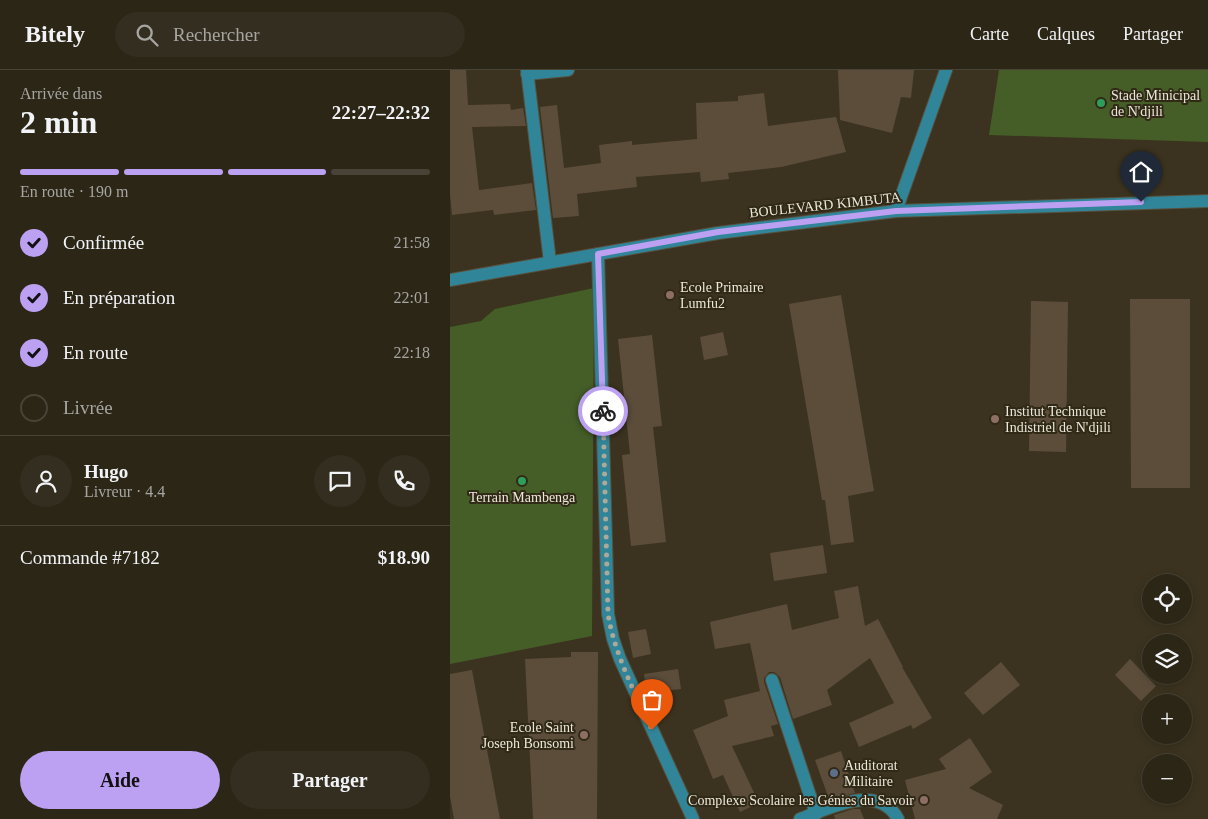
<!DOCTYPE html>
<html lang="fr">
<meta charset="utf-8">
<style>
body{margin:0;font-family:"Times New Roman",serif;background:#342e20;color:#f1f3f6;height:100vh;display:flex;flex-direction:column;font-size:19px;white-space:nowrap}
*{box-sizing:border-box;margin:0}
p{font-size:16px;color:#a6a5a1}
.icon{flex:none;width:28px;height:28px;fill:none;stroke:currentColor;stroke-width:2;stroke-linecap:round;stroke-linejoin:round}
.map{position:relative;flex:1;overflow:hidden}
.side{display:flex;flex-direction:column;background:#2c2617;width:450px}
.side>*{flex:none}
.fabs{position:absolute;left:692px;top:504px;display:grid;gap:10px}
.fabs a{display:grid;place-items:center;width:50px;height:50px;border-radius:50%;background:#2c2617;box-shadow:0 2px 8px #0003,0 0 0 1px #484336;font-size:25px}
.pin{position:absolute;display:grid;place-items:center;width:42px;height:42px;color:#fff;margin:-51px -21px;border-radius:50% 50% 50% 0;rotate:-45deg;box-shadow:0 0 5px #0007}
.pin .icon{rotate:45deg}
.courier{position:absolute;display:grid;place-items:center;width:50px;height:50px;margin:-25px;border:4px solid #bca0f2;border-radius:50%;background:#fff;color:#222;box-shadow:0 1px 6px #0007}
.headline em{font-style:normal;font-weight:600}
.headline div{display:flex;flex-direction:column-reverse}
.headline{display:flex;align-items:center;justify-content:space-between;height:85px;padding:0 20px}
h1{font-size:32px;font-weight:600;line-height:38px}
.bar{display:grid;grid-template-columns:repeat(4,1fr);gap:8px 5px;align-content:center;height:60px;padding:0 20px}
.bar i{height:6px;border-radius:4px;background:#484336}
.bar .current{background:#bca0f2}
.bar p{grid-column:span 4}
.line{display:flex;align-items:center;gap:12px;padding:0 20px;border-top:1px solid #484336}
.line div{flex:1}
.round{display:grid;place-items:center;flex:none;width:52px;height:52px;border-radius:26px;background:#342e20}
ol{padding:0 20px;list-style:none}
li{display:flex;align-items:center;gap:15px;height:55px}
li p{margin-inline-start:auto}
li .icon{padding:5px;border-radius:50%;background:#bca0f2;color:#111;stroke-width:4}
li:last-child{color:#a6a5a1}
li i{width:28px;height:28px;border:2px solid #484336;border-radius:50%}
.primary-button{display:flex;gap:10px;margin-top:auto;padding:10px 20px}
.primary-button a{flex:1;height:58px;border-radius:30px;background:#bca0f2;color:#111;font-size:20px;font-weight:600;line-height:58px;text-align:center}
.primary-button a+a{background:#342e20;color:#f1f3f6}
header{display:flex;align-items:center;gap:30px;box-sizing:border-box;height:70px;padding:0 25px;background:#2c2617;border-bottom:1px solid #484336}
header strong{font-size:24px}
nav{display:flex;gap:28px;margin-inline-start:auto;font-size:18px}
.search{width:350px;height:45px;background:#342e20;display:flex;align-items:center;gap:12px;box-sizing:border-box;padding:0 18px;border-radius:28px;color:#a6a5a1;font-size:19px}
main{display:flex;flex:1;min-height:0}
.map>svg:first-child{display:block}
.green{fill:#455e28}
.building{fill:#5c4d3b}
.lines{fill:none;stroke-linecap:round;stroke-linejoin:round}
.minor-casing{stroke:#57503d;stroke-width:14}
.minor{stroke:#318599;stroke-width:12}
.done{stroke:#aea899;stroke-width:5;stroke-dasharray:0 9}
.route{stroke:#bca0f2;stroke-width:6}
.leisure-dot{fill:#2e9e5b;stroke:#302915;stroke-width:2}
.education-dot{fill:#8d6e63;stroke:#302915;stroke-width:2}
.service-dot{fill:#5c6f8a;stroke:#302915;stroke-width:2}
.labels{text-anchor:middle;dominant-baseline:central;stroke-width:4;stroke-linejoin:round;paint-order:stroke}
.poi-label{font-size:14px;fill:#ece7db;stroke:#302915;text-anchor:start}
.street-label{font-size:14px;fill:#ece7db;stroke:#302915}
</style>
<header>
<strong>Bitely</strong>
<div class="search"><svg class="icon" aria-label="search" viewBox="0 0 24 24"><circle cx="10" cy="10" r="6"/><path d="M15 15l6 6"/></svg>Rechercher</div>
<nav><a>Carte</a><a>Calques</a><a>Partager</a></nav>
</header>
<main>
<section class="side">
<div class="headline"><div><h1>2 min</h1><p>Arrivée dans</p></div><em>22:27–22:32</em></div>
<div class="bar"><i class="current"></i><i class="current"></i><i class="current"></i><i></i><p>En route · 190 m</p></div>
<ol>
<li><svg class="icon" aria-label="check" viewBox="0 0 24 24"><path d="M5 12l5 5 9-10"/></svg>Confirmée<p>21:58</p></li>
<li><svg class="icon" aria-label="check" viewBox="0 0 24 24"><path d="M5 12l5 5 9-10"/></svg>En préparation<p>22:01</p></li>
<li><svg class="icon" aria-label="check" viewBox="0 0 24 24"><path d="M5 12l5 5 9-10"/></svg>En route<p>22:18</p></li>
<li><i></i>Livrée</li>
</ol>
<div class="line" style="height:90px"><a class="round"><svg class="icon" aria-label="person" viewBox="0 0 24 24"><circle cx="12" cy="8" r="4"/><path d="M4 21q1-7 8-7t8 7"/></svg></a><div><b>Hugo</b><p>Livreur · 4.4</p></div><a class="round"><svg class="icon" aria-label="chat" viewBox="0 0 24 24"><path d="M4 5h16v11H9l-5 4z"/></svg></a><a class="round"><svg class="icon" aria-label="phone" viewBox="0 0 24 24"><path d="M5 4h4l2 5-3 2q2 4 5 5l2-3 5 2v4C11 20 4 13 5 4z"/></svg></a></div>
<div class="line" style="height:65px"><div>Commande #7182</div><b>$18.90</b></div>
<div class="primary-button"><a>Aide</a><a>Partager</a></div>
</section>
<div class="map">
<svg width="758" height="749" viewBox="0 0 758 749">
<rect width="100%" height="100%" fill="#3b331f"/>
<g class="green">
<polygon points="549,0 758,0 758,72 539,65"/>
<polygon points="144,218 142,566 0,594 0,257 31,251 45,239"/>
</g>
<g class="building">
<polygon points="0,0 16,0 18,35 60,34 61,40 73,38 76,56 22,57 29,120 82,113 86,140 44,145 43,140 2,145 0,124"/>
<polygon points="388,0 464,0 461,28 451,27 442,63 390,50"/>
<polygon points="314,23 318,56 386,47 396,82 331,97 278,103 279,109 251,112 250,102 186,107 187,117 127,124 129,146 103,148 90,37 107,35 114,98 151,93 149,75 182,71 182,75 247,69 246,33 288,31 288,26"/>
<polygon points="391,225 424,421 398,426 404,472 381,475 375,430 372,430 339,234"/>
<polygon points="680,229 740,229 740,418 681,418"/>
<polygon points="581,231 618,232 616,382 579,381"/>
<polygon points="273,262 278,285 254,290 250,267"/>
<polygon points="202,265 212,356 203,357 216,472 181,476 172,385 180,384 168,269"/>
<polygon points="373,475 377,503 324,511 320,483"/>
<polygon points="408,516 415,556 428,549 453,597 452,597 482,648 463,659 461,655 409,677 399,653 444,633 420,588 377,620 382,635 343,649 330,607 324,602 319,602 314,608 314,612 328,654 321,656 324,666 282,676 309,733 290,742 273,705 263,709 243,660 278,646 274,630 310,621 300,573 265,579 260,552 337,534 342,560 389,548 384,521"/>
<polygon points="196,559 201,584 183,588 178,562"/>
<polygon points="121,582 148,582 147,749 83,749 75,589 121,587"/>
<polygon points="680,589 706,616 691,631 665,605"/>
<polygon points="551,592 570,615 533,645 514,623"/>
<polygon points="228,599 231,619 196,623 194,604"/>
<polygon points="22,600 50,749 4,749 0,726 0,604"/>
<polygon points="520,668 542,702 519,718 553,735 547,749 465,749 455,710 496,699 489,689"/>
<polygon points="391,681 405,723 379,729 365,690"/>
<polygon points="403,739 410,739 414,749 385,749 384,745"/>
</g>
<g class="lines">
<g class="minor-casing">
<g id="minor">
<polyline points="77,0 100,192"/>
<polyline points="77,4 118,0"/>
<polyline points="446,141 496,0"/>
<polyline points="148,184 158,544 163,569 170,589 243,749"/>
<polyline points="0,210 268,163 446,141 758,131"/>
<polyline points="322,610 366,744"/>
<path d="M350,749C378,739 428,712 448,749"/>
</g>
</g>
<use href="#minor" class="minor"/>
</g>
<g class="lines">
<path class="done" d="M153,341L158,544C165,586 185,622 202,660"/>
<polyline class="route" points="153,341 148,184 268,162 446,141 691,132"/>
</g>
<g class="leisure-dot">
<circle cx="651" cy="33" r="5"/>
<circle cx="72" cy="411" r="5"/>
</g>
<g class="education-dot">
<circle cx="220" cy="225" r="5"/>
<circle cx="545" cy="349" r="5"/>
<circle cx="134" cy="665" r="5"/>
<circle cx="474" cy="730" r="5"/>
</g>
<circle class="service-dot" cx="384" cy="703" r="5"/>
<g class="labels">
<g class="poi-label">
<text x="661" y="25">Stade Minicipal<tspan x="661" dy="16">de N'djili</tspan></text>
<text x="230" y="217">Ecole Primaire<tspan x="230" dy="16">Lumfu2</tspan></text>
<text x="555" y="341">Institut Technique<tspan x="555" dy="16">Indistriel de N'djili</tspan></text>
<text x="72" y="427" text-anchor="middle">Terrain Mambenga</text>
<text x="124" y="657" text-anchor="end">Ecole Saint<tspan x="124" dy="16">Joseph Bonsomi</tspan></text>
<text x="394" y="695">Auditorat<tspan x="394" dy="16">Militaire</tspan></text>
<text x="464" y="730" text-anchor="end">Complexe Scolaire les Génies du Savoir</text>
</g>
<g class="street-label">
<text transform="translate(375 135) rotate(-6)">BOULEVARD KIMBUTA</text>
</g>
</g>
</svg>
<div class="fabs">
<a><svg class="icon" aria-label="locate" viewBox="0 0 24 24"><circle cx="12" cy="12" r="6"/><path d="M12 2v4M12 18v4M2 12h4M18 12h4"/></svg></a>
<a><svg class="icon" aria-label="layers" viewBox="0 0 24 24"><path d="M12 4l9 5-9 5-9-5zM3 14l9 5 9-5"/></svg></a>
<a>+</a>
<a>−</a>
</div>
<div class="pin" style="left:202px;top:660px;background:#ea580c"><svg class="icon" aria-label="bag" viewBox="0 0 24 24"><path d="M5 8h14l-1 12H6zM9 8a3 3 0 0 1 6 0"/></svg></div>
<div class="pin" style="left:691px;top:132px;background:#1f2937"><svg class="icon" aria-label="home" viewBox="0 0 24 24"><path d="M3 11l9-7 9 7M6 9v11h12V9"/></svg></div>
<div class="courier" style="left:153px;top:341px"><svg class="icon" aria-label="bike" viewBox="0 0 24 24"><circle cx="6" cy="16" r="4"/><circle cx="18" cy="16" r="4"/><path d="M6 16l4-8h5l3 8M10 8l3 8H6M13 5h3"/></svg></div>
</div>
</main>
